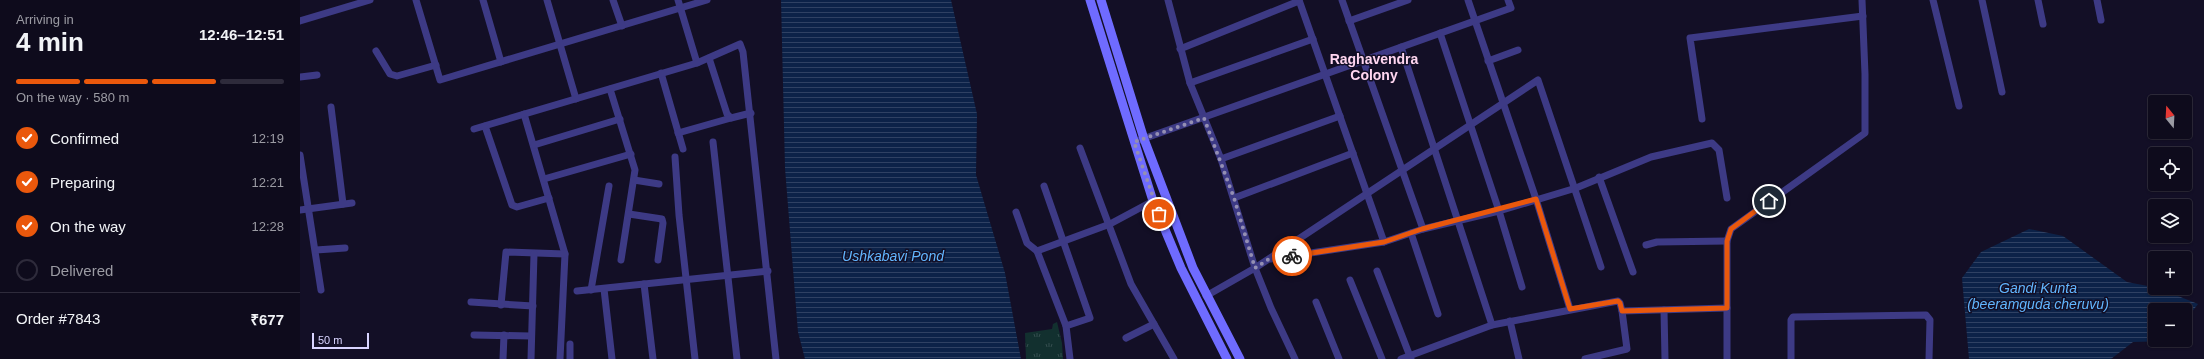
<!DOCTYPE html>
<meta charset="utf-8">
<style>
body{margin:0;font-family:Arial,sans-serif;background:#1c1929;color:#f1f3f6;height:100vh;display:flex;flex-direction:column;font-size:15px;white-space:nowrap}
*{box-sizing:border-box;margin:0}
p{font-size:13px;color:#9b9ba3}
.icon{flex:none;width:22px;height:22px;fill:none;stroke:currentColor;stroke-width:2;stroke-linecap:round;stroke-linejoin:round}
.map{position:relative;flex:1;overflow:hidden}
.side{display:flex;flex-direction:column;background:#0e0b1c;width:300px}
.side>*{flex:none}
.needle{width:26px;rotate:342deg}
.buttons{position:absolute;left:1848px;top:95px;display:grid;gap:8px}
.buttons a{display:grid;place-items:center;width:44px;height:44px;border-radius:4px;background:#0e0b1c;box-shadow:0 1px 3px #0004,0 0 0 1px #2e2b3b;font-size:20px}
.scale{position:absolute;left:12px;bottom:10px;width:57px;box-sizing:border-box;padding-left:4px;border:2px solid #d9d4ff;border-top:0;font-size:11px;line-height:14px;white-space:nowrap;color:#d9d4ff;-webkit-text-stroke:3px #130f26;paint-order:stroke}
.pin{position:absolute;display:grid;place-items:center;width:34px;height:34px;color:#fff;margin:-17px;border:2px solid #fff;border-radius:50%;box-shadow:0 1px 4px #0007}
.courier{position:absolute;display:grid;place-items:center;width:40px;height:40px;margin:-20px;border:3px solid #ea580c;border-radius:50%;background:#fff;color:#222;box-shadow:0 1px 5px #0007}
.overview em{font-style:normal;font-weight:700}
.overview div{display:flex;flex-direction:column-reverse}
.overview{display:flex;align-items:center;justify-content:space-between;height:68px;padding:0 16px}
h1{font-size:26px;font-weight:700;line-height:30px}
.bar{display:grid;grid-template-columns:repeat(4,1fr);gap:6px 4px;align-content:center;height:48px;padding:0 16px}
.bar i{height:5px;border-radius:3px;background:#2e2b3b}
.bar .active{background:#ea580c}
.bar p{grid-column:span 4}
.line{display:flex;align-items:center;gap:10px;padding:0 16px;border-top:1px solid #2e2b3b}
.line div{flex:1}
ol{padding:0 16px;list-style:none}
li{display:flex;align-items:center;gap:12px;height:44px}
li p{margin-inline-start:auto}
li .icon{padding:4px;border-radius:50%;background:#ea580c;color:#fff;stroke-width:4}
li:last-child{color:#9b9ba3}
li i{width:22px;height:22px;border:2px solid #2e2b3b;border-radius:50%}
main{display:flex;flex:1;min-height:0}
.map>svg:first-child{display:block}
.park{fill:url(#park-tufts)}
.water{fill:url(#water-rules)}
.lines{fill:none;stroke-linecap:round;stroke-linejoin:round}
.minor{stroke:#3d3a85;stroke-width:7}
.secondary{stroke:#6f6bff;stroke-width:9}
.done{stroke:#948fb3;stroke-width:4;stroke-dasharray:0 7.2}
.route{stroke:#ea580c;stroke-width:5}
.labels{text-anchor:middle;dominant-baseline:central;stroke-width:3;stroke-linejoin:round;paint-order:stroke}
.neighbourhood-label{font-size:14px;font-weight:bold;fill:#ffd6f0;stroke:#130f26}
.water-label{font-size:14px;font-style:italic;fill:#62b6ff;stroke:#130f26}
</style>
<main>
<section class="side">
<div class="overview"><div><h1>4 min</h1><p>Arriving in</p></div><em>12:46–12:51</em></div>
<div class="bar"><i class="active"></i><i class="active"></i><i class="active"></i><i></i><p>On the way · 580 m</p></div>
<ol>
<li><svg class="icon" aria-label="check" viewBox="0 0 24 24"><path d="M5 12l5 5 9-10"/></svg>Confirmed<p>12:19</p></li>
<li><svg class="icon" aria-label="check" viewBox="0 0 24 24"><path d="M5 12l5 5 9-10"/></svg>Preparing<p>12:21</p></li>
<li><svg class="icon" aria-label="check" viewBox="0 0 24 24"><path d="M5 12l5 5 9-10"/></svg>On the way<p>12:28</p></li>
<li><i></i>Delivered</li>
</ol>
<div class="line" style="height:52px"><div>Order #7843</div><b>₹677</b></div>
</section>
<div class="map">
<svg width="1904" height="359" viewBox="0 0 1904 359">
<defs>
<pattern id="park-tufts" width="24" height="20" patternUnits="userSpaceOnUse"><rect width="24" height="20" fill="#12302f"/><path d="M3 7l-1-3M5 7V3M7 7l1-3M15 17l-1-3M17 17v-4M19 17l1-3" fill="none" stroke="#344d4e"/></pattern>
<pattern id="water-rules" width="6" height="5" patternUnits="userSpaceOnUse"><rect width="6" height="5" fill="#0c2248"/><path d="M0 2.5h6" fill="none" stroke="#2f4163"/></pattern>
</defs>
<rect width="100%" height="100%" fill="#130f26"/>
<polygon class="park" points="757,322 762,343 763,359 726,359 725,333 752,329 753,324"/>
<g class="water">
<polygon points="481,0 651,0 677,114 676,175 705,273 721,359 505,359 498,332 485,168"/>
<polygon points="1729,229 1763,236 1827,282 1858,288 1898,304 1885,321 1885,310 1855,310 1855,340 1870,341 1833,342 1811,359 1669,359 1662,278 1681,252"/>
</g>
<g class="lines">
<g class="minor">
<polyline points="116,0 140,80 407,0"/>
<polyline points="183,0 201,62"/>
<polyline points="247,0 276,99"/>
<polyline points="313,0 322,26"/>
<polyline points="378,0 397,63"/>
<polyline points="868,0 890,83 921,159 955,268 971,308 995,359"/>
<polyline points="999,0 1084,242"/>
<polyline points="1042,0 1123,229"/>
<polyline points="1168,0 1236,199 1270,309"/>
<polyline points="1633,0 1659,106"/>
<polyline points="1682,0 1702,92"/>
<polyline points="1738,0 1743,24"/>
<polyline points="1797,0 1801,20"/>
<polyline points="0,21 70,0"/>
<polyline points="1049,21 1108,0"/>
<polyline points="1140,33 1199,211 1222,287"/>
<polyline points="1101,47 1192,325"/>
<polyline points="880,49 999,1"/>
<polyline points="76,51 90,74 97,76 136,65"/>
<polyline points="409,58 427,114 431,118 451,113"/>
<polyline points="1188,61 1218,50"/>
<polyline points="361,73 383,149"/>
<polyline points="0,77 17,75"/>
<polyline points="890,83 1013,39"/>
<polyline points="310,89 335,170 321,260"/>
<polyline points="31,107 43,204"/>
<polyline points="224,114 265,254 260,359"/>
<polyline points="1402,119 1390,38 1563,16"/>
<polyline points="185,126 212,205 217,207 249,198"/>
<polyline points="174,129 397,63 440,44 443,52 476,359"/>
<polyline points="378,133 431,118"/>
<polyline points="840,140 1211,8 1208,0"/>
<polyline points="413,142 437,359"/>
<polyline points="234,145 320,119"/>
<polyline points="780,148 831,284 874,359"/>
<polyline points="0,155 21,290"/>
<polyline points="375,157 379,215 395,359"/>
<polyline points="921,159 1040,116"/>
<polyline points="1299,177 1333,272"/>
<polyline points="244,179 331,154"/>
<polyline points="334,180 359,184"/>
<polyline points="744,186 790,318 766,326"/>
<polyline points="934,198 1053,153"/>
<polyline points="0,210 52,203"/>
<polyline points="716,212 727,243 737,251 766,326 770,359"/>
<polyline points="329,214 362,219 363,223 358,260"/>
<polyline points="1111,233 1138,314"/>
<polyline points="1346,245 1357,242 1427,241"/>
<polyline points="16,250 45,248"/>
<polyline points="737,251 810,224 853,201"/>
<polyline points="971,259 1084,242 1123,229 1199,211 1276,188 1351,157 1412,143 1419,150 1427,198"/>
<polyline points="1077,271 1111,359"/>
<polyline points="1050,280 1082,359"/>
<polyline points="344,284 353,359"/>
<polyline points="304,289 312,359"/>
<polyline points="291,290 309,186"/>
<polyline points="277,291 468,271"/>
<polyline points="906,296 955,268 1238,80 1301,267"/>
<polyline points="171,302 233,306"/>
<polyline points="1016,302 1039,359"/>
<polyline points="201,305 206,252 265,254"/>
<polyline points="1364,310 1365,359"/>
<polyline points="1210,321 1219,359"/>
<polyline points="174,335 231,336"/>
<polyline points="826,338 854,324"/>
<polyline points="270,344 270,359"/>
<polyline points="203,359 204,335"/>
<polyline points="231,359 234,254"/>
<polyline points="1101,359 1192,325 1318,301 1320,303 1322,311 1427,308"/>
<polyline points="1285,359 1327,349 1322,311"/>
<polyline points="1427,359 1427,241 1431,229 1565,133 1565,74 1562,0"/>
<polyline points="1491,359 1491,320 1493,317 1626,315 1630,320 1629,359"/>
</g>
<g class="secondary">
<polyline points="790,0 853,201 881,268 927,359"/>
<polyline points="801,0 844,139 893,268 940,359"/>
</g>
</g>
<g class="lines">
<polyline class="done" points="859,214 834,142 904,118 934,198 955,268 969,259 992,256"/>
<polyline class="route" points="992,256 1084,242 1122,229 1236,199 1270,309 1318,301 1320,303 1322,311 1427,308 1427,241 1431,229 1469,201"/>
</g>
<g class="labels">
<g class="neighbourhood-label">
<text x="1074" y="59">Raghavendra<tspan x="1074" dy="16">Colony</tspan></text>
</g>
<g class="water-label">
<text x="593" y="256">Ushkabavi Pond</text>
<text x="1738" y="288">Gandi Kunta<tspan x="1738" dy="16">(beeramguda cheruvu)</tspan></text>
</g>
</g>
</svg>
<div class="buttons">
<a><svg class="needle" viewBox="-14 -14 28 28"><path d="M0-13l5 13h-10z" fill="#e53935"/><path d="M0 13l5-13h-10z" fill="#9b9ba3"/></svg></a>
<a><svg class="icon" aria-label="locate" viewBox="0 0 24 24"><circle cx="12" cy="12" r="6"/><path d="M12 2v4M12 18v4M2 12h4M18 12h4"/></svg></a>
<a><svg class="icon" aria-label="layers" viewBox="0 0 24 24"><path d="M12 4l9 5-9 5-9-5zM3 14l9 5 9-5"/></svg></a>
<a>+</a>
<a>−</a>
</div>
<div class="scale">50 m</div>
<div class="pin" style="left:859px;top:214px;background:#ea580c"><svg class="icon" aria-label="bag" viewBox="0 0 24 24"><path d="M5 8h14l-1 12H6zM9 8a3 3 0 0 1 6 0"/></svg></div>
<div class="pin" style="left:1469px;top:201px;background:#1f2937"><svg class="icon" aria-label="home" viewBox="0 0 24 24"><path d="M3 11l9-7 9 7M6 9v11h12V9"/></svg></div>
<div class="courier" style="left:992px;top:256px"><svg class="icon" aria-label="bike" viewBox="0 0 24 24"><circle cx="6" cy="16" r="4"/><circle cx="18" cy="16" r="4"/><path d="M6 16l4-8h5l3 8M10 8l3 8H6M13 5h3"/></svg></div>
</div>
</main>
